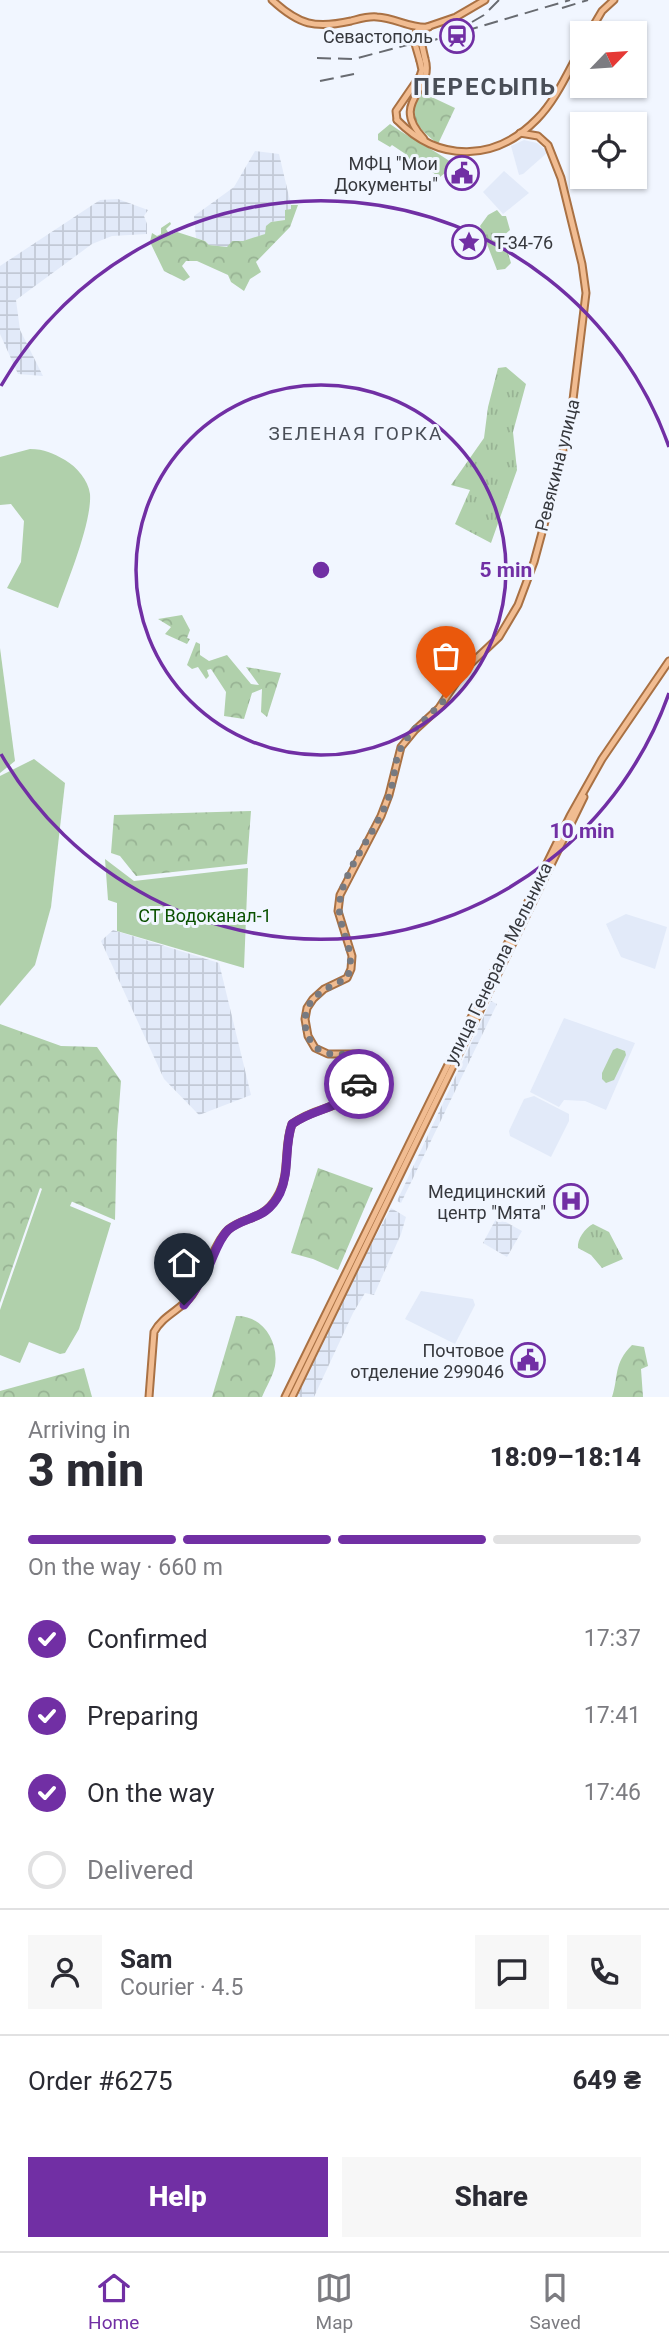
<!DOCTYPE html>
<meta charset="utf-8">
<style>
body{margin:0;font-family:Roboto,sans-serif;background:#f7f7f7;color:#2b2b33;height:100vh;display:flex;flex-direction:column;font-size:26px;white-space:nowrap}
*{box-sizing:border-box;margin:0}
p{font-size:23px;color:#7c7c81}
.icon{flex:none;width:38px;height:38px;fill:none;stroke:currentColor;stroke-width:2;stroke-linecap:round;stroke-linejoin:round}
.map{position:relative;height:1397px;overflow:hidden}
.side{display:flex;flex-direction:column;background:#fff;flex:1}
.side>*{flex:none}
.needle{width:46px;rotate:65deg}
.fabs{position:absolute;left:570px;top:21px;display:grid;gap:14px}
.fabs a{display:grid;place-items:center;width:77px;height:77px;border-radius:0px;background:#fff;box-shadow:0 2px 5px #0004;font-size:35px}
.pin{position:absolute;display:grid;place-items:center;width:60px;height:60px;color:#fff;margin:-72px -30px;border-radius:50% 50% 50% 0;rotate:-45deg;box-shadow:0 0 7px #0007}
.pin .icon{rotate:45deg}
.courier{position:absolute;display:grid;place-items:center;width:70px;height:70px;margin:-35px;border:5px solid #712fa4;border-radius:50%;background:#fff;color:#222;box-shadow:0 2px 9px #0007}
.summary em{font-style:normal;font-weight:800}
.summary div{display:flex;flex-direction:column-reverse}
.summary{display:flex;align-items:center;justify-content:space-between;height:119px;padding:0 28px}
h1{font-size:46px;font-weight:800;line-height:52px}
.bar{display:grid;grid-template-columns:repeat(4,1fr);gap:10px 7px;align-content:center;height:84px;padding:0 28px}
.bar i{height:9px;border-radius:5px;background:#e1e1e2}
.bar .on{background:#712fa4}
.bar p{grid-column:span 4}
.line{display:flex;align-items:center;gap:18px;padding:0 28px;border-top:2px solid #e1e1e2}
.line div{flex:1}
.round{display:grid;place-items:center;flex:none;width:74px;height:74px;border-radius:0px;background:#f7f7f7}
ol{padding:0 28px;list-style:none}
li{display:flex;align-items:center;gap:21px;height:77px}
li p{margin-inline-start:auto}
li .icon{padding:7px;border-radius:50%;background:#712fa4;color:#fff;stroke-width:4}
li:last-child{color:#7c7c81}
li i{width:38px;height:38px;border:4px solid #e1e1e2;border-radius:50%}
.primary-button{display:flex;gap:14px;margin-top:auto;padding:14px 28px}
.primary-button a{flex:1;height:80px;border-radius:0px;background:#712fa4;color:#fff;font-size:28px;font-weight:800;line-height:80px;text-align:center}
.primary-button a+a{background:#f7f7f7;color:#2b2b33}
.tabs{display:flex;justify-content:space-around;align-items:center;height:98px;border-top:2px solid #e1e1e2;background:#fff;font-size:19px;color:#7c7c81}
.tabs a{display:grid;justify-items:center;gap:4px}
.tabs .on{color:#712fa4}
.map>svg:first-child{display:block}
.built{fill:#e2eaf9}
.industrial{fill:url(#industrial-grid)}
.green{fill:#b0d0ab}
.forest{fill:url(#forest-crowns)}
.park{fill:url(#park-tufts)}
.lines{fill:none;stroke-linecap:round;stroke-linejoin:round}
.major-casing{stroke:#a97144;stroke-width:9}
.major{stroke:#f1bc91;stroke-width:5}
.rail{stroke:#686b71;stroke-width:2;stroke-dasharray:14 7;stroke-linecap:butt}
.major-bridge-casing{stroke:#a97144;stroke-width:9;stroke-linecap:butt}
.major-bridge{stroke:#f1bc91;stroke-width:5}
.done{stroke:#777a81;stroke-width:7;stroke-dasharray:0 12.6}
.route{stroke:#712fa4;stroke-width:9}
.ring{fill:none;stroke:#712fa4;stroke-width:3.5}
.labels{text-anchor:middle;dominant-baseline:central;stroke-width:6;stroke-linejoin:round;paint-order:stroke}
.poi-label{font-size:18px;fill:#36383d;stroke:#f1f6ff;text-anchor:end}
.street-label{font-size:18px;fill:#36383d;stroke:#f1f6ff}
.park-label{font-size:18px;fill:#0b5100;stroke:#f1f6ff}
.neighbourhood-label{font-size:19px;letter-spacing:2px;fill:#494e57;stroke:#f1f6ff}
.district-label{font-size:24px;font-weight:bold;letter-spacing:2px;fill:#494e57;stroke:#f1f6ff}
.centre{fill:#712fa4;stroke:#f1f6ff;stroke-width:3.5}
.ring-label{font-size:21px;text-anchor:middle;font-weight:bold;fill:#712fa4;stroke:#f1f6ff;stroke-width:6;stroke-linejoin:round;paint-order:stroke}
</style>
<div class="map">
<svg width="669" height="1397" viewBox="0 0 669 1397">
<defs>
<pattern id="industrial-grid" width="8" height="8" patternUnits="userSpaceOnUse" patternTransform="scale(1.75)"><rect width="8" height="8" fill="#e2eaf9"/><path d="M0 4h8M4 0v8" fill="none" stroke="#c2c9d6"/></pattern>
<pattern id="forest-crowns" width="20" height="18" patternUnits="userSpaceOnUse" patternTransform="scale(1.75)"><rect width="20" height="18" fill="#b0d0ab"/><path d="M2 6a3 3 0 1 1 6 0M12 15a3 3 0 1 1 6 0" fill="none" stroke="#98b394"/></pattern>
<pattern id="park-tufts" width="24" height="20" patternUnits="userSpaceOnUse" patternTransform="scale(1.75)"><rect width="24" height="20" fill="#b0d0ab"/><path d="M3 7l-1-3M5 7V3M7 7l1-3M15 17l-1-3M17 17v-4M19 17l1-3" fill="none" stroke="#98b394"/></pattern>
</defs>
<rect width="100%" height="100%" fill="#f1f6ff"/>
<g class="built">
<polygon points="524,140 537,143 548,152 523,174 519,175 511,146"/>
<polygon points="504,171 529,193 503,214 483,192"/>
<polygon points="626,914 667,927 655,969 621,957 606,924"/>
<polygon points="564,1018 635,1043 606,1110 585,1101 564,1100 559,1107 530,1092"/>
<polygon points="534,1096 569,1114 569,1121 551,1157 510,1136 509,1131 524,1099"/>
<polygon points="421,1291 473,1299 475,1305 455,1344 405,1319"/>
</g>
<g class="industrial">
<polygon points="255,151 279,154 291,205 291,209 285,220 271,222 265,234 227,247 209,245 205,241 196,238 194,216 234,187"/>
<polygon points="118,199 148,210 144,216 147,224 147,234 112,236 92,244 16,300 20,330 43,376 18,374 0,334 0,266 100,200"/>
<polygon points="113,930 219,963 251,1095 199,1115 164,1079 101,941"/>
<polygon points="491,1001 497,1004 401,1203 397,1201"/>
<polygon points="391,1208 406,1217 401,1234 374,1295 365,1293 353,1313 314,1397 297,1397 352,1280"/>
<polygon points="497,1217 522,1231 507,1257 483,1243"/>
</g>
<g class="green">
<path d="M30,449C45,449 52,453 65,460C77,467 88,480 90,494C92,522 68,580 58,608L7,588L21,562L24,521L11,504L0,505V457Z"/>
<polygon points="0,648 15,761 0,773"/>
<polygon points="34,759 65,783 51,907 35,965 0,1006 0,776"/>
<polygon points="105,859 134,881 248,868 244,968 117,931 117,903 108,900"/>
<polygon points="617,1048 625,1051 626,1055 614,1080 606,1083 602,1079 602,1073 613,1050"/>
<polygon points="43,1186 73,1199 70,1206 111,1223 79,1329 65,1353 60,1354 29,1342 20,1363 0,1355 0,1310"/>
</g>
<g class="forest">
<path d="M421,92L455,108L438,144C419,129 405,116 421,92Z"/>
<path d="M390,124C412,140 436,150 456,166L453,174L445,173L440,177C434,175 431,169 424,166L419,168L412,163L407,155L392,145L390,147L378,140V134Z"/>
<polygon points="291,205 298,205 290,227 256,262 261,272 250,279 244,291 231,282 228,275 197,261 186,261 182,266 190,277 184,281 164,271 150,242 152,233 157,236 161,234 161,228 170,222 171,224 166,229 170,235 177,232 205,241 209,245 227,247 232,241 243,241 265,234 266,226 271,222 285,220 285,210 291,209"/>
<polygon points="182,615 190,630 187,638 190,639 187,644 165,634 171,627 158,619"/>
<polygon points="196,642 200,644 200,655 209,661 227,655 251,684 259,685 246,667 281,673 267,717 261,712 262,689 252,693 244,719 224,716 226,692 211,669 207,670 209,676 206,679 198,667 192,669 187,665"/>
<polygon points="251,811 247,864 136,876 120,856 111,853 114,815"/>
<polygon points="0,1024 61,1046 97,1047 121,1081 117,1133 115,1220 40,1188 0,1303"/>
<polygon points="318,1168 373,1188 338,1270 313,1259 291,1253"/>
<path d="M236,1316C262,1315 279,1341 275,1366C273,1376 266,1387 262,1397H212Z"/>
<path d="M632,1345L644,1347L648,1366L641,1369L643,1397H612C619,1376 613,1364 632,1345Z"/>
<polygon points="84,1368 92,1397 0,1397 0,1391"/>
</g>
<g class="park">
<polygon points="497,210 502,216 506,216 510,230 503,236 511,263 505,269 497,270 480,226 488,215"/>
<polygon points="506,367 526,384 513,432 517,470 491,543 455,524 470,490 451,485 484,438 488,407 498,368"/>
<path d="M593,1224L609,1232L623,1259L602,1268L591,1255L578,1248C577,1239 585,1228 593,1224Z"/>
</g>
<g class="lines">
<g class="major-casing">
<g id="major">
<path d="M272,0C299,25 315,29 351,21C359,19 368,16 377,17C396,18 411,29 429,27"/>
<polyline points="589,33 602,11 614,0"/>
<polyline points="413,37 418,30 456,17 485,0"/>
<path d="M397,120C439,163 495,162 537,119C557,99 569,69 583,45"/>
<polyline points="397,120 396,111 420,76 422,70 420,61"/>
<path d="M424,139C388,101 435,92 425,59"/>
<path d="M149,1397L154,1332C163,1315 181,1310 192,1295C204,1278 215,1241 229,1229C245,1216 263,1221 277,1197C291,1175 283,1147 292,1124C326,1100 343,1117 366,1070L365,1059L357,1054H328L315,1048L308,1036L305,1019L307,1008L313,999L324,989L347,978L351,969L352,956L338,911L340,895L381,816L389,795L401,747L415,730L439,708L465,669L499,637L518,605L534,562L557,477L571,416L586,293L582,264L561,178L548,145L538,136L520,133"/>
<polyline points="285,1397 570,816 602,759 669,661"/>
<polyline points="292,1397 584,797"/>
</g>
</g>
<use href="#major" class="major"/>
<g class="rail">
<polyline points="562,8 588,0"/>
<polyline points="472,22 484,15 499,0"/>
<polyline points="424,43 570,0"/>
<polyline points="317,58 354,59 426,40"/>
<polyline points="320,81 354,74"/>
</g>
<g class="major-bridge-casing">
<g id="major-bridge">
<polyline points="413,37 420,61"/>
<polyline points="421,41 425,59"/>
</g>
</g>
<use href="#major-bridge" class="major-bridge"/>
</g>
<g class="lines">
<path class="done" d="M359,1084L366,1070L365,1059C353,1050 340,1057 327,1053C304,1047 298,1015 314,998C323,989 336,984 347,978C359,950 335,928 340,900C345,866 379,829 390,793C395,778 394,759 402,746C413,727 432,715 446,698"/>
<path class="route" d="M184,1305C193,1294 201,1281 208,1268C214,1256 218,1240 228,1230C246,1215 266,1221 280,1193C290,1171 284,1146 292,1124C318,1106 338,1112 359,1084"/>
</g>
<g class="ring">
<circle cx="321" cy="570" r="185"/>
<path d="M669 693A369 369 0 0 1 1 754M1 386A369 369 0 0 1 669 447"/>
</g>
<defs>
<g id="station-ring" transform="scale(1.75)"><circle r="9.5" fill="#f1f6ff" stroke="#712fa4" stroke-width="1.5"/><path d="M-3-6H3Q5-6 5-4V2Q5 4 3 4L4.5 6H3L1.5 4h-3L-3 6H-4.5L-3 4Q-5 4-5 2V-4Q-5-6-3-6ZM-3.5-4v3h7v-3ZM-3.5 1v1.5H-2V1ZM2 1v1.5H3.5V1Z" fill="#712fa4"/></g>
<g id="civic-ring" transform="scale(1.75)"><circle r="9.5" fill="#f1f6ff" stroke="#712fa4" stroke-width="1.5"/><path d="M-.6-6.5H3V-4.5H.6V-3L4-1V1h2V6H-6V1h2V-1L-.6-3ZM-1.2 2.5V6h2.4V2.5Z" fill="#712fa4"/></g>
<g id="sight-ring" transform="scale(1.75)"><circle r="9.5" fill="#f1f6ff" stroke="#712fa4" stroke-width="1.5"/><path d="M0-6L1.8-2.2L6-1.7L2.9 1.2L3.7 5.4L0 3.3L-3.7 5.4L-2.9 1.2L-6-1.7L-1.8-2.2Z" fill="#712fa4"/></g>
<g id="hospital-ring" transform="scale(1.75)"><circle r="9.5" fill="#f1f6ff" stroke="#712fa4" stroke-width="1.5"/><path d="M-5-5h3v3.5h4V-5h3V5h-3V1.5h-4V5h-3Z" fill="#712fa4"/></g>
</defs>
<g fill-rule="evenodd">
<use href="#station-ring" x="457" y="36"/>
<use href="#civic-ring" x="462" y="173"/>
<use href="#sight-ring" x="469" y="242"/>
<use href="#hospital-ring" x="571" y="1201"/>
<use href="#civic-ring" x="528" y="1360"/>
</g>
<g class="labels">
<g class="poi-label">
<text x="433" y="36">Севастополь</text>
<text x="438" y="163">МФЦ "Мои<tspan x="438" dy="21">Документы"</tspan></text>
<text x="494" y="242" text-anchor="start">Т-34-76</text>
<text x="546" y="1191">Медицинский<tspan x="546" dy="21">центр "Мята"</tspan></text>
<text x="504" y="1350">Почтовое<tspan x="504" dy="21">отделение 299046</tspan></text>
</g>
<g class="street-label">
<text transform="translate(557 465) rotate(-76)">Ревякина улица</text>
<text transform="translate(498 963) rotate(-64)">улица Генерала Мельника</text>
</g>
<g class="park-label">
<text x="205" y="915">СТ Водоканал-1</text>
</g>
<g class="neighbourhood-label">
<text x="356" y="433">ЗЕЛЕНАЯ ГОРКА</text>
</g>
<g class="district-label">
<text x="485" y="87">ПЕРЕСЫПЬ</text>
</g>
</g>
<circle cx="321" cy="570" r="10" class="centre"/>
<g class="ring-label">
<text x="506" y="577">5 min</text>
<text x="582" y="838">10 min</text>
</g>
</svg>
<div class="fabs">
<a><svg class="needle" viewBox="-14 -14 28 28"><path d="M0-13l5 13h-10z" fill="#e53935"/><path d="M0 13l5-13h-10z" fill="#7c7c81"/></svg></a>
<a><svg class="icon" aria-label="locate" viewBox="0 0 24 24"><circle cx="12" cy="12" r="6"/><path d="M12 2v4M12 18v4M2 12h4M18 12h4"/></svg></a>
</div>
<div class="pin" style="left:446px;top:698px;background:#ea580c"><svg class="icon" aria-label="bag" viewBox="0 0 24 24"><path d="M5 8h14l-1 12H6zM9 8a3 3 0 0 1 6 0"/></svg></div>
<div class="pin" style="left:184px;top:1305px;background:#1f2937"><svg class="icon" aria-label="home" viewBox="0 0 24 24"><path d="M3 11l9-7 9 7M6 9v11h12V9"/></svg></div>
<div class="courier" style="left:359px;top:1084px"><svg class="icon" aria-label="car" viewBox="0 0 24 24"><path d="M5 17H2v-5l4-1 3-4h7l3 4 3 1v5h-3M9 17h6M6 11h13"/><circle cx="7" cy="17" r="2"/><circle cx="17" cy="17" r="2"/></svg></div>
</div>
<section class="side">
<div class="summary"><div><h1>3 min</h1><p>Arriving in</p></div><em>18:09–18:14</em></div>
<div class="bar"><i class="on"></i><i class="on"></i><i class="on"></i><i></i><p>On the way · 660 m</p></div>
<ol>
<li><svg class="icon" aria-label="check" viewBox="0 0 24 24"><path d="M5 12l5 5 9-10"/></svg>Confirmed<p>17:37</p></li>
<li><svg class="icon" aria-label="check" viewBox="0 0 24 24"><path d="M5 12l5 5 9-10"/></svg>Preparing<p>17:41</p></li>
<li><svg class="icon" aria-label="check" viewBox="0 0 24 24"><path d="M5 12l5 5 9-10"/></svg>On the way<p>17:46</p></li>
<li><i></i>Delivered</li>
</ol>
<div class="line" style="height:126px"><a class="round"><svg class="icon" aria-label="person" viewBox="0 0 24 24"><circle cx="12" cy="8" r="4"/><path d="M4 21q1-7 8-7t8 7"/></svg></a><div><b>Sam</b><p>Courier · 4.5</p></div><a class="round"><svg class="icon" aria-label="chat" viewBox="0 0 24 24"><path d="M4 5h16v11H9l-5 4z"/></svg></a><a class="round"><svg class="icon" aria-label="phone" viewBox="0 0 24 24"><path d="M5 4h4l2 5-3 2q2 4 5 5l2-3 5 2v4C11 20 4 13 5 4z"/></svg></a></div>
<div class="line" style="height:91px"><div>Order #6275</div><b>649 ₴</b></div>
<div class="primary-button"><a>Help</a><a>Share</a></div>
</section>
<nav class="tabs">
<a class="on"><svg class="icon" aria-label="home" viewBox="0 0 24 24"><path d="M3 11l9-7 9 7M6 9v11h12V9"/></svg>Home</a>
<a><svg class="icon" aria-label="map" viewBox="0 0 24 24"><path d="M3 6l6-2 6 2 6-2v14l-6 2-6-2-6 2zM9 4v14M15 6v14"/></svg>Map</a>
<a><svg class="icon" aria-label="saved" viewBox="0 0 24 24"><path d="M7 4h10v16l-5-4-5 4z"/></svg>Saved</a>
</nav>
